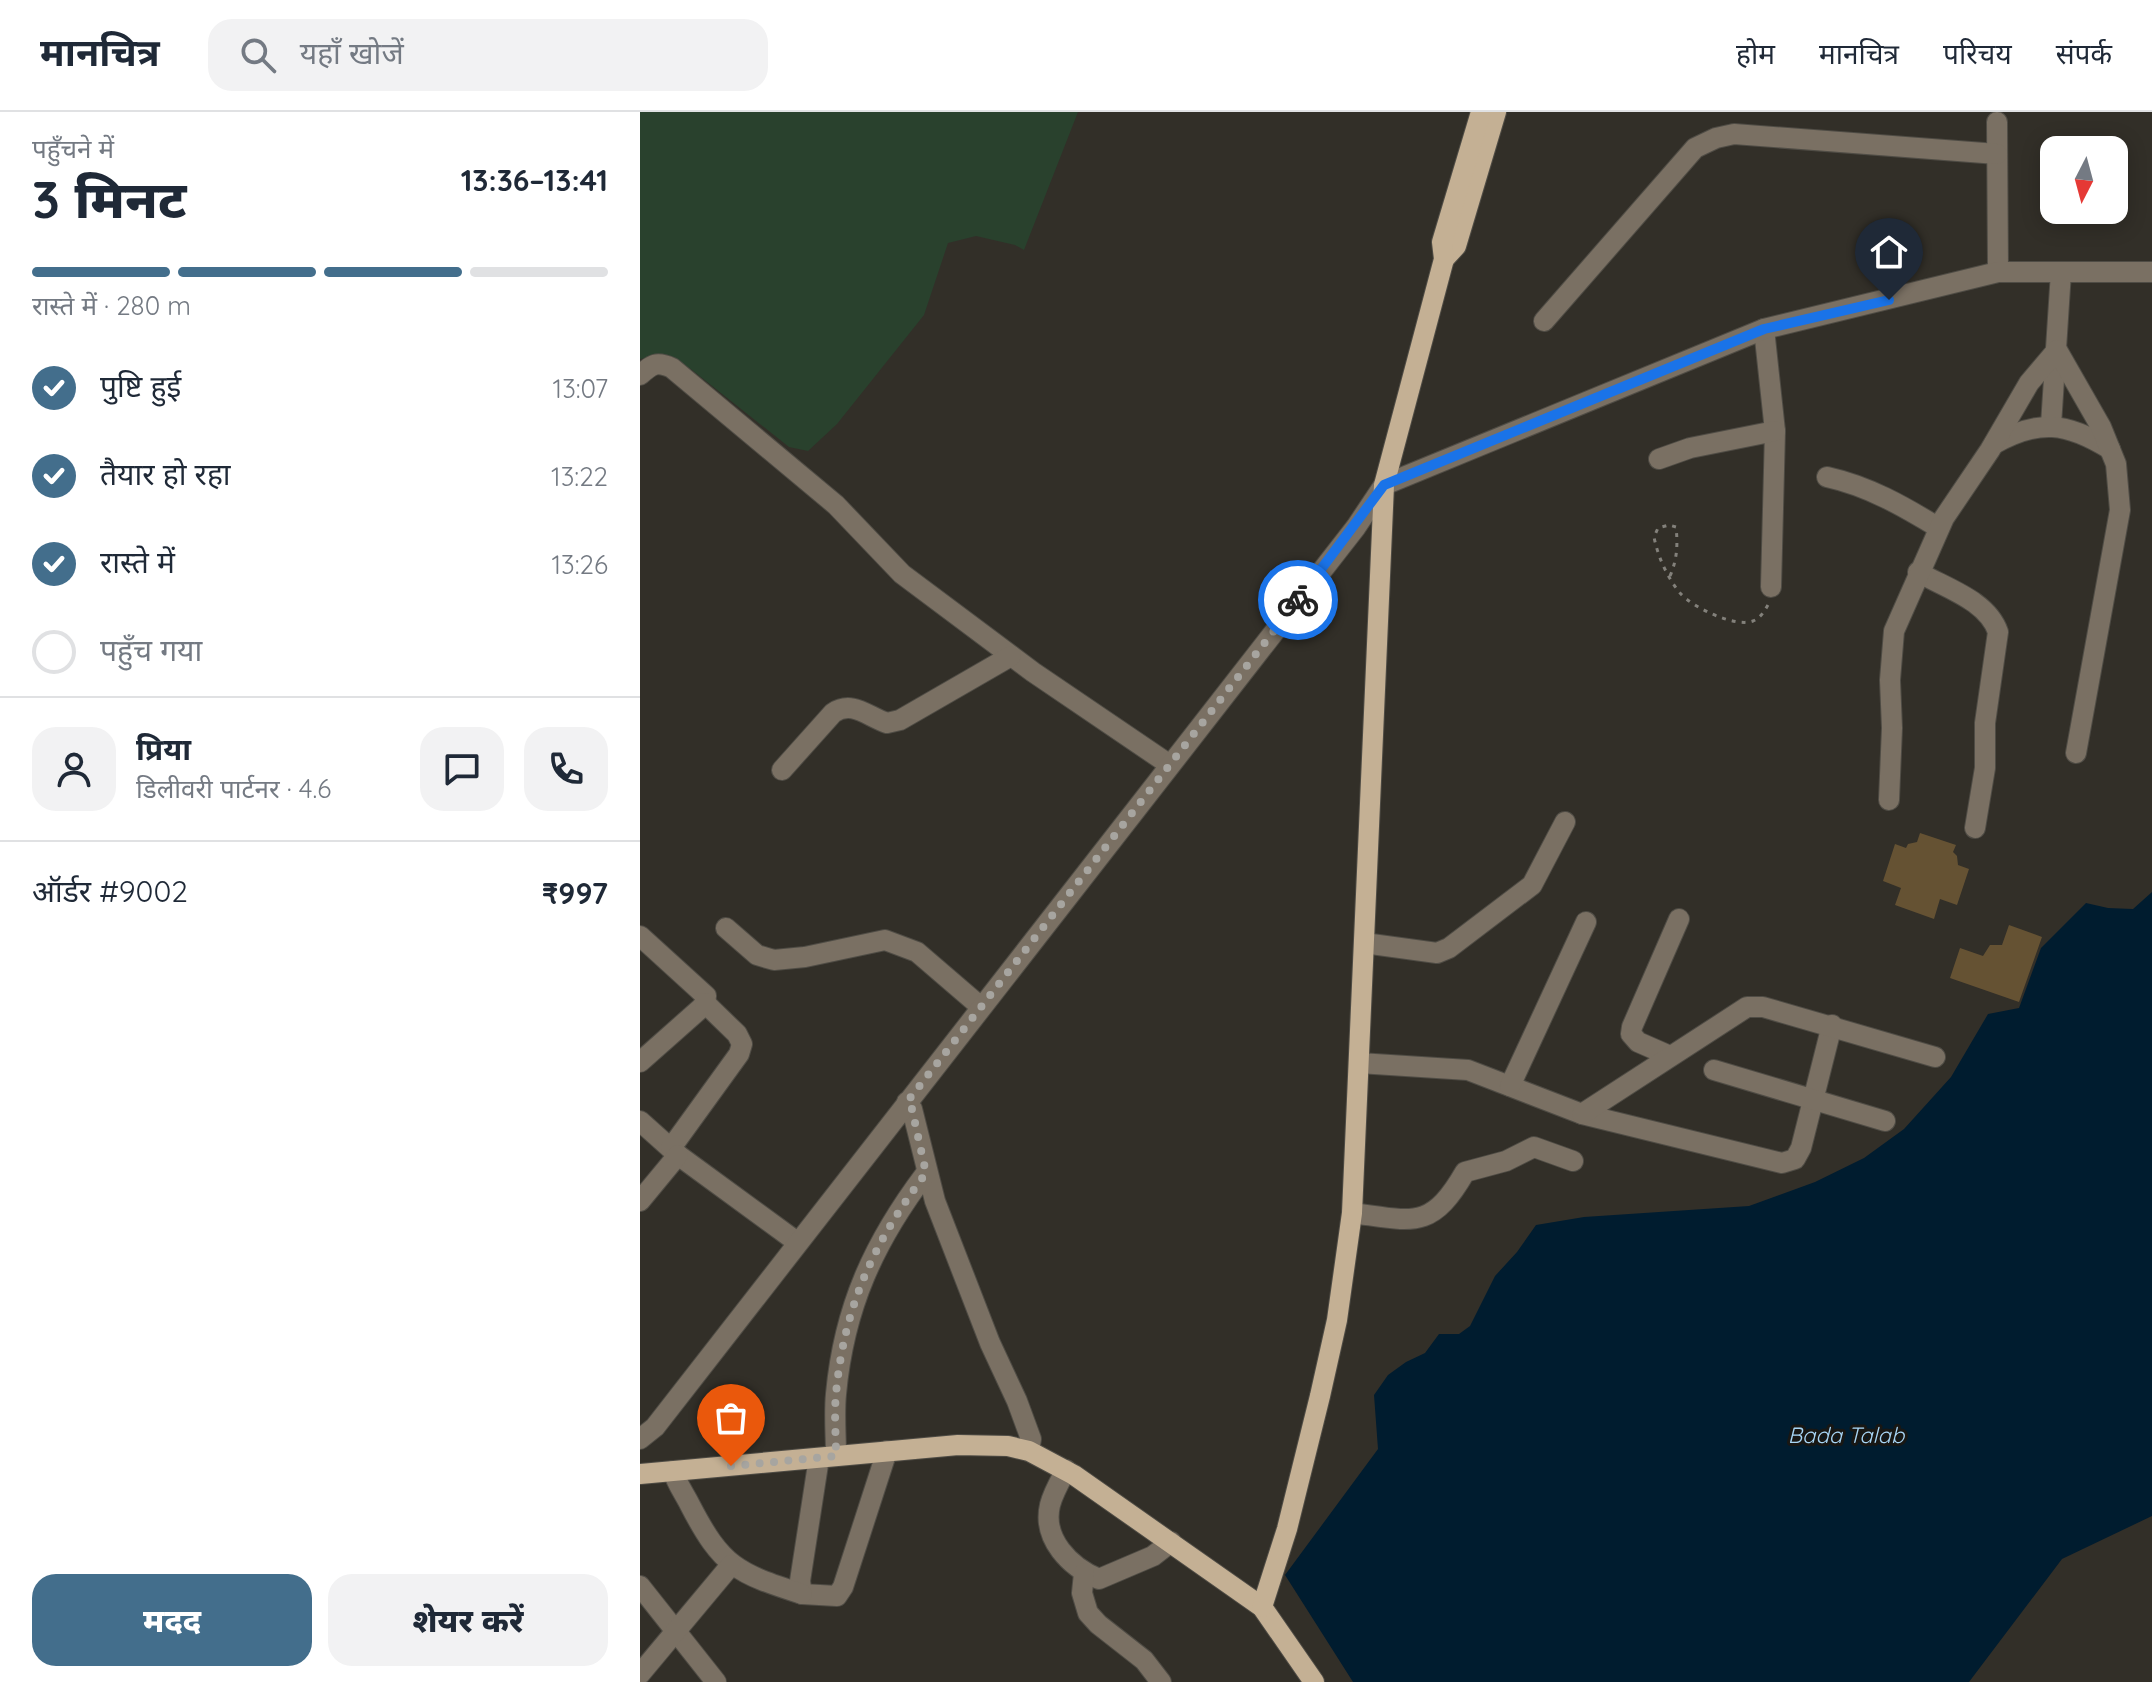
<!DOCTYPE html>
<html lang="hi">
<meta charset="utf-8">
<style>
body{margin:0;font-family:Quicksand,"Noto Sans Devanagari",sans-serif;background:#f2f2f3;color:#1f2937;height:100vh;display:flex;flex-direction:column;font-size:30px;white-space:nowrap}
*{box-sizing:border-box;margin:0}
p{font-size:26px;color:#747a83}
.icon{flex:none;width:44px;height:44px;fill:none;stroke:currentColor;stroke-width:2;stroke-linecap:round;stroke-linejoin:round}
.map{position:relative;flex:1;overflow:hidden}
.sheet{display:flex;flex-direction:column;background:#fff;width:640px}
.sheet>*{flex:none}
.needle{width:52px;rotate:186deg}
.fabs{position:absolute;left:1400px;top:24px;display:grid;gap:16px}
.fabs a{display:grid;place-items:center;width:88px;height:88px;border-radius:16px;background:#fff;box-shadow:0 4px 20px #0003;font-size:40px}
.pin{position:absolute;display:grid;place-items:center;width:68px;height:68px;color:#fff;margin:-82px -34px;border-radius:50% 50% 50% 0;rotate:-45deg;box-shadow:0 0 8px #0007}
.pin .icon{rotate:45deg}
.courier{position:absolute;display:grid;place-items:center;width:80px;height:80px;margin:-40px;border:6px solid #1a73e8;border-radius:50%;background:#fff;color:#222;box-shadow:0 2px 10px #0007}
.head em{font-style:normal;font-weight:800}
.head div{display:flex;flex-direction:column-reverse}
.head{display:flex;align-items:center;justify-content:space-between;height:136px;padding:0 32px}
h1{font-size:52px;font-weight:800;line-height:60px}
.bar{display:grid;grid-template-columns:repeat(4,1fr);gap:12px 8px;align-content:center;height:96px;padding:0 32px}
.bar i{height:10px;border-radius:6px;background:#e0e1e3}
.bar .current{background:#436e8c}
.bar p{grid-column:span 4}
.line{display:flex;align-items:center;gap:20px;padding:0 32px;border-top:2px solid #e0e1e3}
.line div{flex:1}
.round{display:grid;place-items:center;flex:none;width:84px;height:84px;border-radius:24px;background:#f2f2f3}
ol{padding:0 32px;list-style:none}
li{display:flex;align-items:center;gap:24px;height:88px}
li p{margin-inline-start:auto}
li .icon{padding:8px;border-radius:50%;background:#436e8c;color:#fff;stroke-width:4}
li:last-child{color:#747a83}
li i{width:44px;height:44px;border:4px solid #e0e1e3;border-radius:50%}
.cta{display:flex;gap:16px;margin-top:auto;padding:16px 32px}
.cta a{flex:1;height:92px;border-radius:24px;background:#436e8c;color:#fff;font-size:32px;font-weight:800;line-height:92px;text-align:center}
.cta a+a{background:#f2f2f3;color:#1f2937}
header{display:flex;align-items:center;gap:48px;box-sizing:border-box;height:112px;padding:0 40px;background:#fff;border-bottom:2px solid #e0e1e3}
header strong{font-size:38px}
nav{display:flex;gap:44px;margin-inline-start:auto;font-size:28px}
.search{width:560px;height:72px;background:#f2f2f3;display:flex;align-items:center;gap:20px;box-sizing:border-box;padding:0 28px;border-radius:24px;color:#747a83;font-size:30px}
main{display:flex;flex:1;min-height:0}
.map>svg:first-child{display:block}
.green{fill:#29412d}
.water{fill:#001c2f}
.building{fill:#655233}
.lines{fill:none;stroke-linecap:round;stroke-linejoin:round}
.minor-casing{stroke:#4f4c45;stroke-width:22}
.major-casing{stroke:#4f4c45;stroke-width:22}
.path{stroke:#83817b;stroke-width:3;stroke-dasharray:4 6;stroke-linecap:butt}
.minor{stroke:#7a7063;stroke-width:20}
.major{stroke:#c4b094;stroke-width:20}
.done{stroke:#a7a5a0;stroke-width:8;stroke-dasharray:0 14.4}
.route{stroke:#1a73e8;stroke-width:10}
.labels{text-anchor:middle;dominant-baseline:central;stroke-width:6;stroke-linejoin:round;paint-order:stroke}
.water-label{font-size:22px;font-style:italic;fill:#a8d6f6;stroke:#181714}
</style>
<header>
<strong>मानचित्र</strong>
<div class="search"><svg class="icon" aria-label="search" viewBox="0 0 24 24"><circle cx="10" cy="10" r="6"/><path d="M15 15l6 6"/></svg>यहाँ खोजें</div>
<nav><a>होम</a><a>मानचित्र</a><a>परिचय</a><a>संपर्क</a></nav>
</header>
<main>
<section class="sheet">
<div class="head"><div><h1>3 मिनट</h1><p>पहुँचने में</p></div><em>13:36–13:41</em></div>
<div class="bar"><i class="current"></i><i class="current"></i><i class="current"></i><i></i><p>रास्ते में · 280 m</p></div>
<ol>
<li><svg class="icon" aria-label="check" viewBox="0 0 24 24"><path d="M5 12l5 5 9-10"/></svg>पुष्टि हुई<p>13:07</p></li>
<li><svg class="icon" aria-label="check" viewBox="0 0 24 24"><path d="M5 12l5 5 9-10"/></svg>तैयार हो रहा<p>13:22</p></li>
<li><svg class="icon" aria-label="check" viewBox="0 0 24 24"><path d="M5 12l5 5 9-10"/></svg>रास्ते में<p>13:26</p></li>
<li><i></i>पहुँच गया</li>
</ol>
<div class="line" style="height:144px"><a class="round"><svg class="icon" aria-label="person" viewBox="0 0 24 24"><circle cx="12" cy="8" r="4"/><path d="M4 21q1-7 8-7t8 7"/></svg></a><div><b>प्रिया</b><p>डिलीवरी पार्टनर · 4.6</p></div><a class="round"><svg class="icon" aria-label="chat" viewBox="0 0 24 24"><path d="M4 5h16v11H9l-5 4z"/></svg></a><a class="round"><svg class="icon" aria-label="phone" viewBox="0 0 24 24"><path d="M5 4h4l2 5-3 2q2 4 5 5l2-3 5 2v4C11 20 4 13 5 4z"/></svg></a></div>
<div class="line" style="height:104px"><div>ऑर्डर #9002</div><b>₹997</b></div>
<div class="cta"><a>मदद</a><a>शेयर करें</a></div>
</section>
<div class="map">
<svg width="1512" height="1570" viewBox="0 0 1512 1570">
<rect width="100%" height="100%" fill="#322f28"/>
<polygon class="green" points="0,0 438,0 384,138 375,133 336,124 308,131 284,203 197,312 168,339 149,335 52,258 28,243 0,247"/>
<polygon class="water" points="1512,780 1512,1404 1422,1447 1329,1570 713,1570 645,1463 738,1337 734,1283 748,1263 766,1250 785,1241 799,1222 819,1222 830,1214 855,1164 877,1140 896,1113 944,1105 1109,1094 1175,1070 1224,1046 1264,1017 1311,965 1348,902 1379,896 1401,836 1446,791 1468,796 1493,797"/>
<g class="building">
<polygon points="1280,721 1316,733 1313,740 1317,744 1318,753 1329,757 1317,793 1300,787 1294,807 1255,793 1261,776 1243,769 1255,732 1266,736 1268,732 1277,730"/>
<polygon points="1369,813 1402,825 1379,890 1310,866 1320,836 1343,844 1350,833 1362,833"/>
</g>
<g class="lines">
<g class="minor-casing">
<g id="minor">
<polyline points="1357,10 1358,160"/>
<polyline points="904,209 1055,36 1076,26 1094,22 1357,42"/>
<polyline points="1124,217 1135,319 1131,475"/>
<path d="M0,263C12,252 17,249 32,256L196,393L262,462L393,560L530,653"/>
<polyline points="1411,313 1421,160"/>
<path d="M1354,332C1399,307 1426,310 1470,337"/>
<polyline points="1019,347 1050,336 1135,319"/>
<path d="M1187,365C1228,374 1263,394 1299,416"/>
<path d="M1278,460C1305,476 1347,488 1358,520L1345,611V656L1335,716"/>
<path d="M142,658L193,601C212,588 227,604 247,611L260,608L371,544"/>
<polyline points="1249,688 1252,616 1250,568 1254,519 1304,406 1350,338 1389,271 1417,238 1461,315 1476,352 1480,398 1436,641"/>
<polyline points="86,816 117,843 134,848 165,845 245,828 277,840 341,895"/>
<polyline points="0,824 66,884 65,891 61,896 0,950"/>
<polyline points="724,831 797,841 809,836 892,773 925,710"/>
<polyline points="1030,944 998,930 991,922 992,915 1039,807"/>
<polyline points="719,951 828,958 942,1002 1142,1051 1155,1047 1161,1036 1192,913"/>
<polyline points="1074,958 1245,1009"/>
<polyline points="870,974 946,810"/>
<polyline points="267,990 272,997 295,1089 350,1231 377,1289 391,1327 389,1339"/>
<polyline points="942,1002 1107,895 1123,895 1295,945"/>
<polyline points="0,1009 38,1043 157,1130"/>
<polyline points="31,1036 99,942 102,932 97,922 65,891"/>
<polyline points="0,1089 38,1043"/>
<path d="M712,1101C773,1109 791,1119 825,1060L866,1049L894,1035L933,1049"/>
<polyline points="0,1327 15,1315 716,415 744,373 1124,217 1358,160 1512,160"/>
<path d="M196,1344C196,1324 194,1302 196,1282C204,1195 234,1130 286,1061"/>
<polyline points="179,1346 160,1469 162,1482 197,1484 203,1475 247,1339"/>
<path d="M426,1358C420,1369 413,1381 410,1393C402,1427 430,1455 459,1467L513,1444L531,1430"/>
<path d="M33,1359C37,1372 44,1381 50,1393C82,1455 97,1461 162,1482"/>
<polyline points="444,1461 442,1481 448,1501 458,1512 504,1548 521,1570"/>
<polyline points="0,1474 76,1570"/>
<polyline points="0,1562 91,1453"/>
</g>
</g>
<g class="major-casing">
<g id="major">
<polyline points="804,147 816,134 856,0"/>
<polyline points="0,1362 318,1333 368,1334 389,1339 434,1363 622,1495 674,1570"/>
<polyline points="622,1495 647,1417 680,1284 697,1208 712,1101 744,373 804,147 802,130 841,0"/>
</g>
</g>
<path class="path" d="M1030,464C1037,448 1038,433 1036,415L1029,413L1018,416L1014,425C1018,445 1027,465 1040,481C1052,495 1095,516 1113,509C1121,506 1125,498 1129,491"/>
<use href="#minor" class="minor"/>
<use href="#major" class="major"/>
</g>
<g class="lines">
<path class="done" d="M91,1354L196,1344C196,1324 194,1302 196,1282C204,1194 234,1130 286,1061L272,997L267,990L658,488"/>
<polyline class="route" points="658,488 744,373 1124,217 1249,188"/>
</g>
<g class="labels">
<g class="water-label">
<text x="1206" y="1323">Bada Talab</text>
</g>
</g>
</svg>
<div class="fabs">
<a><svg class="needle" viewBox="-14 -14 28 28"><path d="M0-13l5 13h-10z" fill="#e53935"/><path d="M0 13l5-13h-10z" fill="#747a83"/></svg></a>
</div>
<div class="pin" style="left:91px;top:1354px;background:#ea580c"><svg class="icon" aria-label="bag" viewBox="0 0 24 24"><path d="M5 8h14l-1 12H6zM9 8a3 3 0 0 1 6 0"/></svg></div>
<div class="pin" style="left:1249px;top:188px;background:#1f2937"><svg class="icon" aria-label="home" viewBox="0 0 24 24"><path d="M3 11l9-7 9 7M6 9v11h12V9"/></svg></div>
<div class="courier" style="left:658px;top:488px"><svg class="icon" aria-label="bike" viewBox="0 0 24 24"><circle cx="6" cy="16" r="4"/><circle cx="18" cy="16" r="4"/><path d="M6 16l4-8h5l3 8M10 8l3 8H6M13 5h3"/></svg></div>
</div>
</main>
